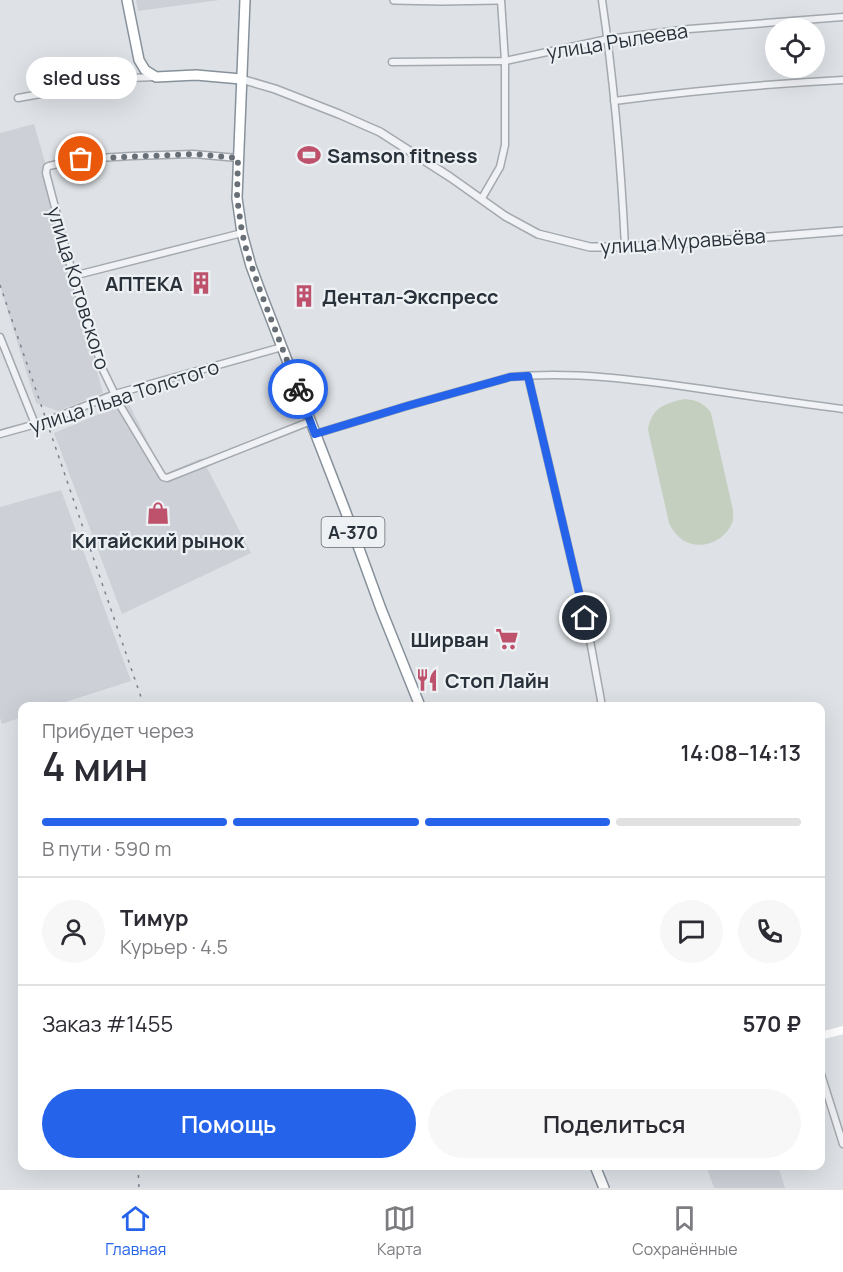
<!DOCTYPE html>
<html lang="ru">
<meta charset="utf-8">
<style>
body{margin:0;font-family:Manrope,sans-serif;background:#f7f7f7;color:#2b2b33;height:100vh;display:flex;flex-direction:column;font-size:22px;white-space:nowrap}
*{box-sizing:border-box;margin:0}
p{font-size:20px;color:#7c7c81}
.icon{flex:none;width:33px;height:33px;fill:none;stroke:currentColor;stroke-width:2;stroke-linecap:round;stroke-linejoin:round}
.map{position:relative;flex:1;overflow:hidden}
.side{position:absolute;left:18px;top:702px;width:807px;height:468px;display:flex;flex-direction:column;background:#fff;border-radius:12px;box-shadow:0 6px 24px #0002}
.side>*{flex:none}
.buttons{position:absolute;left:765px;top:18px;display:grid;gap:12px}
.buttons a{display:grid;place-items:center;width:60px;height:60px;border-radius:50%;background:#fff;box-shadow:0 6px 24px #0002;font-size:30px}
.pin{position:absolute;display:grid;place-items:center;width:51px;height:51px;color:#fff;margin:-26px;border:3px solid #fff;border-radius:50%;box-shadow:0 2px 6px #0007}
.courier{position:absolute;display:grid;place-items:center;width:60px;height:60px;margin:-30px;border:4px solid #2563eb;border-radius:50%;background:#fff;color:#222;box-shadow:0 2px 8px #0007}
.bubble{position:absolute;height:42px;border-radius:21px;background:#fff;box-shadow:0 6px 24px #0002;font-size:20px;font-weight:600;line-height:42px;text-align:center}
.headline em{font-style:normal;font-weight:600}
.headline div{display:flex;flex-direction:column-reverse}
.headline{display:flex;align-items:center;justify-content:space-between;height:102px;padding:0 24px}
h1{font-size:39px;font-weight:600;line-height:45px}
.bar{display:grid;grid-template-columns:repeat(4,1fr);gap:9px 6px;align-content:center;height:72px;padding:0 24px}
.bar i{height:8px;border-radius:4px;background:#e1e1e2}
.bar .current{background:#2563eb}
.bar p{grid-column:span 4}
.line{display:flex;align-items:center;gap:15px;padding:0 24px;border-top:2px solid #e1e1e2}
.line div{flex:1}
.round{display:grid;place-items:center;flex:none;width:63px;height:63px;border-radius:32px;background:#f7f7f7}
.primary-button{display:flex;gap:12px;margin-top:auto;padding:12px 24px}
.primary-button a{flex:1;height:69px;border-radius:36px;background:#2563eb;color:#fff;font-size:24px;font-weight:600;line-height:69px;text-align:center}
.primary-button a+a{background:#f7f7f7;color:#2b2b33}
.tab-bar{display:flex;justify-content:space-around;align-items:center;height:84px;border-top:2px solid #e1e1e2;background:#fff;font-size:16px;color:#7c7c81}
.tab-bar a{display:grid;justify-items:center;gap:3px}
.tab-bar .current{color:#2563eb}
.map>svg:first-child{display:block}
.built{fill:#cdd1d7}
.pitch{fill:#c5cfc0}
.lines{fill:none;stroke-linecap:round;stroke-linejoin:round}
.minor-casing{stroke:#a4a9af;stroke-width:9}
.tertiary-casing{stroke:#a4a9af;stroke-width:10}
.trunk-casing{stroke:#87919b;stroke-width:12}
.minor{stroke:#f0f2f5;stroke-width:6}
.tertiary{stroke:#f0f2f5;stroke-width:7}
.secondary{stroke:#fff;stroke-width:8}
.trunk{stroke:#fff;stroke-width:9}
.rail{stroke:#7a838e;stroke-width:1.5;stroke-dasharray:3 6;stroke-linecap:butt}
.done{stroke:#686f77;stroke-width:6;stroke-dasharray:0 10.8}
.route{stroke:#2563eb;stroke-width:8}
.labels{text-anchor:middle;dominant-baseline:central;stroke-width:4.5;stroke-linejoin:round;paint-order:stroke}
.shield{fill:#edf1f4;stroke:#646b72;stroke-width:1.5}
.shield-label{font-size:18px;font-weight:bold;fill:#29313b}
.street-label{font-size:20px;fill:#29313b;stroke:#edf1f4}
.poi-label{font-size:20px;font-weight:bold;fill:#29313b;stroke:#edf1f4;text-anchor:start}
</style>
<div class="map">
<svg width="843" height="1188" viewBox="0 0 843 1188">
<rect width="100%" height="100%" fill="#dee2e6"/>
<g class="built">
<polygon points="136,0 220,0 138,11"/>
<polygon points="34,124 50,179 57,223 103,393 58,411 36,403 0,286 0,133"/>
<polygon points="128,402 164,474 202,458 251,553 122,614 54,433"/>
<polygon points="61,490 131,681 53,706 22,706 22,717 2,724 0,718 0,507"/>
<polygon points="706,1166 778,1166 785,1188 714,1188"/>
</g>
<path class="pitch" d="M685,399C697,400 704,403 711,413L733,510C733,514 734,519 732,523C724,543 697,552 680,538C675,534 672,529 669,523L648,430C651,408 665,403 685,399Z"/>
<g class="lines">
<g class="minor-casing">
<g id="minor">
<path d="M602,0C614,82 621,164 625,247"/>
<polyline points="392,62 505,61 608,39 689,29 843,17"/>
<polyline points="18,98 130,78 155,77"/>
<path d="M614,101C690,91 766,84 843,80"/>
<polyline points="238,158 193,154 132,156 81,159 49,166 47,167 46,173 73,276 103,370 121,407 163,477 167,478 311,421"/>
<polyline points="482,198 500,167 505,145 505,61 501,0"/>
<polyline points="73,276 242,233"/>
<polyline points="0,337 35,424"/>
<polyline points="528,376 589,635 602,706"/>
<polyline points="0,434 47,421 115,394 282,347"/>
<path d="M315,434L407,406L510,377C574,371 639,380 702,389C749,396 796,403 843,409"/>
<polyline points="820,1071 843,1144"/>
</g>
</g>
<g class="tertiary-casing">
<g id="tertiary">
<polyline points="394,0 441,1 498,0"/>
<polyline points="241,79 275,89 339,114 380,132 450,177 505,216 538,234 590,247 625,247 691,243 843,231"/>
</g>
</g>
<g class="trunk-casing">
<g id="trunk">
<polyline points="127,0 139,60 145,70 156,77 196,75 241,79"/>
<polyline points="245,0 237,198 242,233 251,266 261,293 345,510 381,609 420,706"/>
<polyline points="595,1166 604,1188"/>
</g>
</g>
<use href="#minor" class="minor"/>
<use href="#tertiary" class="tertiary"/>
<polyline class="secondary" points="820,1036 843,1030"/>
<use href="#trunk" class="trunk"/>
<g class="rail">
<polyline points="0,285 144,706"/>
<polyline points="138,1166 139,1188"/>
</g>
</g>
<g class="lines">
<polyline class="done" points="81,159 193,154 238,158 237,198 242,232 247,253 261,293 298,389"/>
<polyline class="route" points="298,389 315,434 407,406 510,377 528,376 585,618"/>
</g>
<defs>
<g id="stadium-bare" transform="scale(1.8)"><path d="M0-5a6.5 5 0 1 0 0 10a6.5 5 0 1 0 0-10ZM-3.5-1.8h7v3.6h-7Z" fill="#be516b" stroke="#edf1f4" stroke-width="2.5" paint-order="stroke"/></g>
<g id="building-bare" transform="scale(1.8)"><path d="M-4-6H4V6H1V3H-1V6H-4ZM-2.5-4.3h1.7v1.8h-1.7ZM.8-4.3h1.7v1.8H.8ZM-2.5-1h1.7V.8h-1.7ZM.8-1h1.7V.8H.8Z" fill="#be516b" stroke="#edf1f4" stroke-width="2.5" paint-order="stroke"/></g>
<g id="shop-bare" transform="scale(1.8)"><path d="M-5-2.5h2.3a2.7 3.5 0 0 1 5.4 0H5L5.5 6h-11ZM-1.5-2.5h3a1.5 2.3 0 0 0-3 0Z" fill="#be516b" stroke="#edf1f4" stroke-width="2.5" paint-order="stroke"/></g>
<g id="supermarket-bare" transform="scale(1.8)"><path d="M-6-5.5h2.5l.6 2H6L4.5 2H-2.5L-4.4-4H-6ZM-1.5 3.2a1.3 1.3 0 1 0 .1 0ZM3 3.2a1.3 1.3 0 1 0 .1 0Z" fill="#be516b" stroke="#edf1f4" stroke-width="2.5" paint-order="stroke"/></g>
<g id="restaurant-bare" transform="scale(1.8)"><path d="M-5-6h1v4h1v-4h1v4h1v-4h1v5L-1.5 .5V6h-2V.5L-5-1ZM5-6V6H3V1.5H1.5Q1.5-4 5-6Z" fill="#be516b" stroke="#edf1f4" stroke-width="2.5" paint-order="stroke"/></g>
</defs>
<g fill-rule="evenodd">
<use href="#stadium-bare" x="309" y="155"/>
<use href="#building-bare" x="201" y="283"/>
<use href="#building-bare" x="304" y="296"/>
<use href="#shop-bare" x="158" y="513"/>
<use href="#supermarket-bare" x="507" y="639"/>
<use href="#restaurant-bare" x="427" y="680"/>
</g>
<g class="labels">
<rect class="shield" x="321.5" y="517" width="63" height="30" rx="4.5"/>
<g class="shield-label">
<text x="353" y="532">А-370</text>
</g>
<g class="street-label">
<text transform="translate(617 41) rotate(-9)">улица Рылеева</text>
<text transform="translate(683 241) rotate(-4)">улица Муравьёва</text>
<text transform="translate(79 288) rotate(73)">улица Котовского</text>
<text transform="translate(124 396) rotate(-18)">улица Льва Толстого</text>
</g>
<g class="poi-label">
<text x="327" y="155">Samson fitness</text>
<text x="183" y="283" text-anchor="end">АПТЕКА</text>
<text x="322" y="296">Дентал-Экспресс</text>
<text x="158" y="540" text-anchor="middle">Китайский рынок</text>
<text x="489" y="639" text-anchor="end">Ширван</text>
<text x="445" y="680">Стоп Лайн</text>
</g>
</g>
</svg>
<div class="buttons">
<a><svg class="icon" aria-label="locate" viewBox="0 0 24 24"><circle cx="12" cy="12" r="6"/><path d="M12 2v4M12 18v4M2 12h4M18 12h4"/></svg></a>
</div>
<div class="pin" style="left:81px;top:159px;background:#ea580c"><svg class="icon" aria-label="bag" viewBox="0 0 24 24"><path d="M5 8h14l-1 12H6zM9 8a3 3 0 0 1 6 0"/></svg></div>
<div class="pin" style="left:585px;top:618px;background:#1f2937"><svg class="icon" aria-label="home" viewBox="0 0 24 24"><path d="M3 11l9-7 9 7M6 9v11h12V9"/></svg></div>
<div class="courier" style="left:298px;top:389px"><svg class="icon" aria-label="bike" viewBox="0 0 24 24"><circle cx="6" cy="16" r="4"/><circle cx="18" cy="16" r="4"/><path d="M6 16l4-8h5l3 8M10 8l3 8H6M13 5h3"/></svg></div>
<div class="bubble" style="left:26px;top:57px;width:111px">sled uss</div>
<section class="side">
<div class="headline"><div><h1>4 мин</h1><p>Прибудет через</p></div><em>14:08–14:13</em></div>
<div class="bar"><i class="current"></i><i class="current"></i><i class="current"></i><i></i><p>В пути · 590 m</p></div>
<div class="line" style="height:108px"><a class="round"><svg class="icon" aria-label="person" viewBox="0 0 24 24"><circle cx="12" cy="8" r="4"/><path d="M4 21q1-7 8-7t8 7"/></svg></a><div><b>Тимур</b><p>Курьер · 4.5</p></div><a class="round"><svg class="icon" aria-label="chat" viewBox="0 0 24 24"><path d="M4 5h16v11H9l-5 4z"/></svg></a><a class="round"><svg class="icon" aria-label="phone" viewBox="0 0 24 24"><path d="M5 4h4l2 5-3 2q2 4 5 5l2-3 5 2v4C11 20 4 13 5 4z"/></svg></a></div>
<div class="line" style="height:78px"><div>Заказ #1455</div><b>570 ₽</b></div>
<div class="primary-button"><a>Помощь</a><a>Поделиться</a></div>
</section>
</div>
<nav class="tab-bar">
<a class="current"><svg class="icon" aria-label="home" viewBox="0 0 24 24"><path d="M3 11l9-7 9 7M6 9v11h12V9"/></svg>Главная</a>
<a><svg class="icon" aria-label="map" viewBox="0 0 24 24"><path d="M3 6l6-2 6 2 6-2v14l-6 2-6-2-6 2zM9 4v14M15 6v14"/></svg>Карта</a>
<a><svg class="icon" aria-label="saved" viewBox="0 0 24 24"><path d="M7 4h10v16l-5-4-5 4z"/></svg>Сохранённые</a>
</nav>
